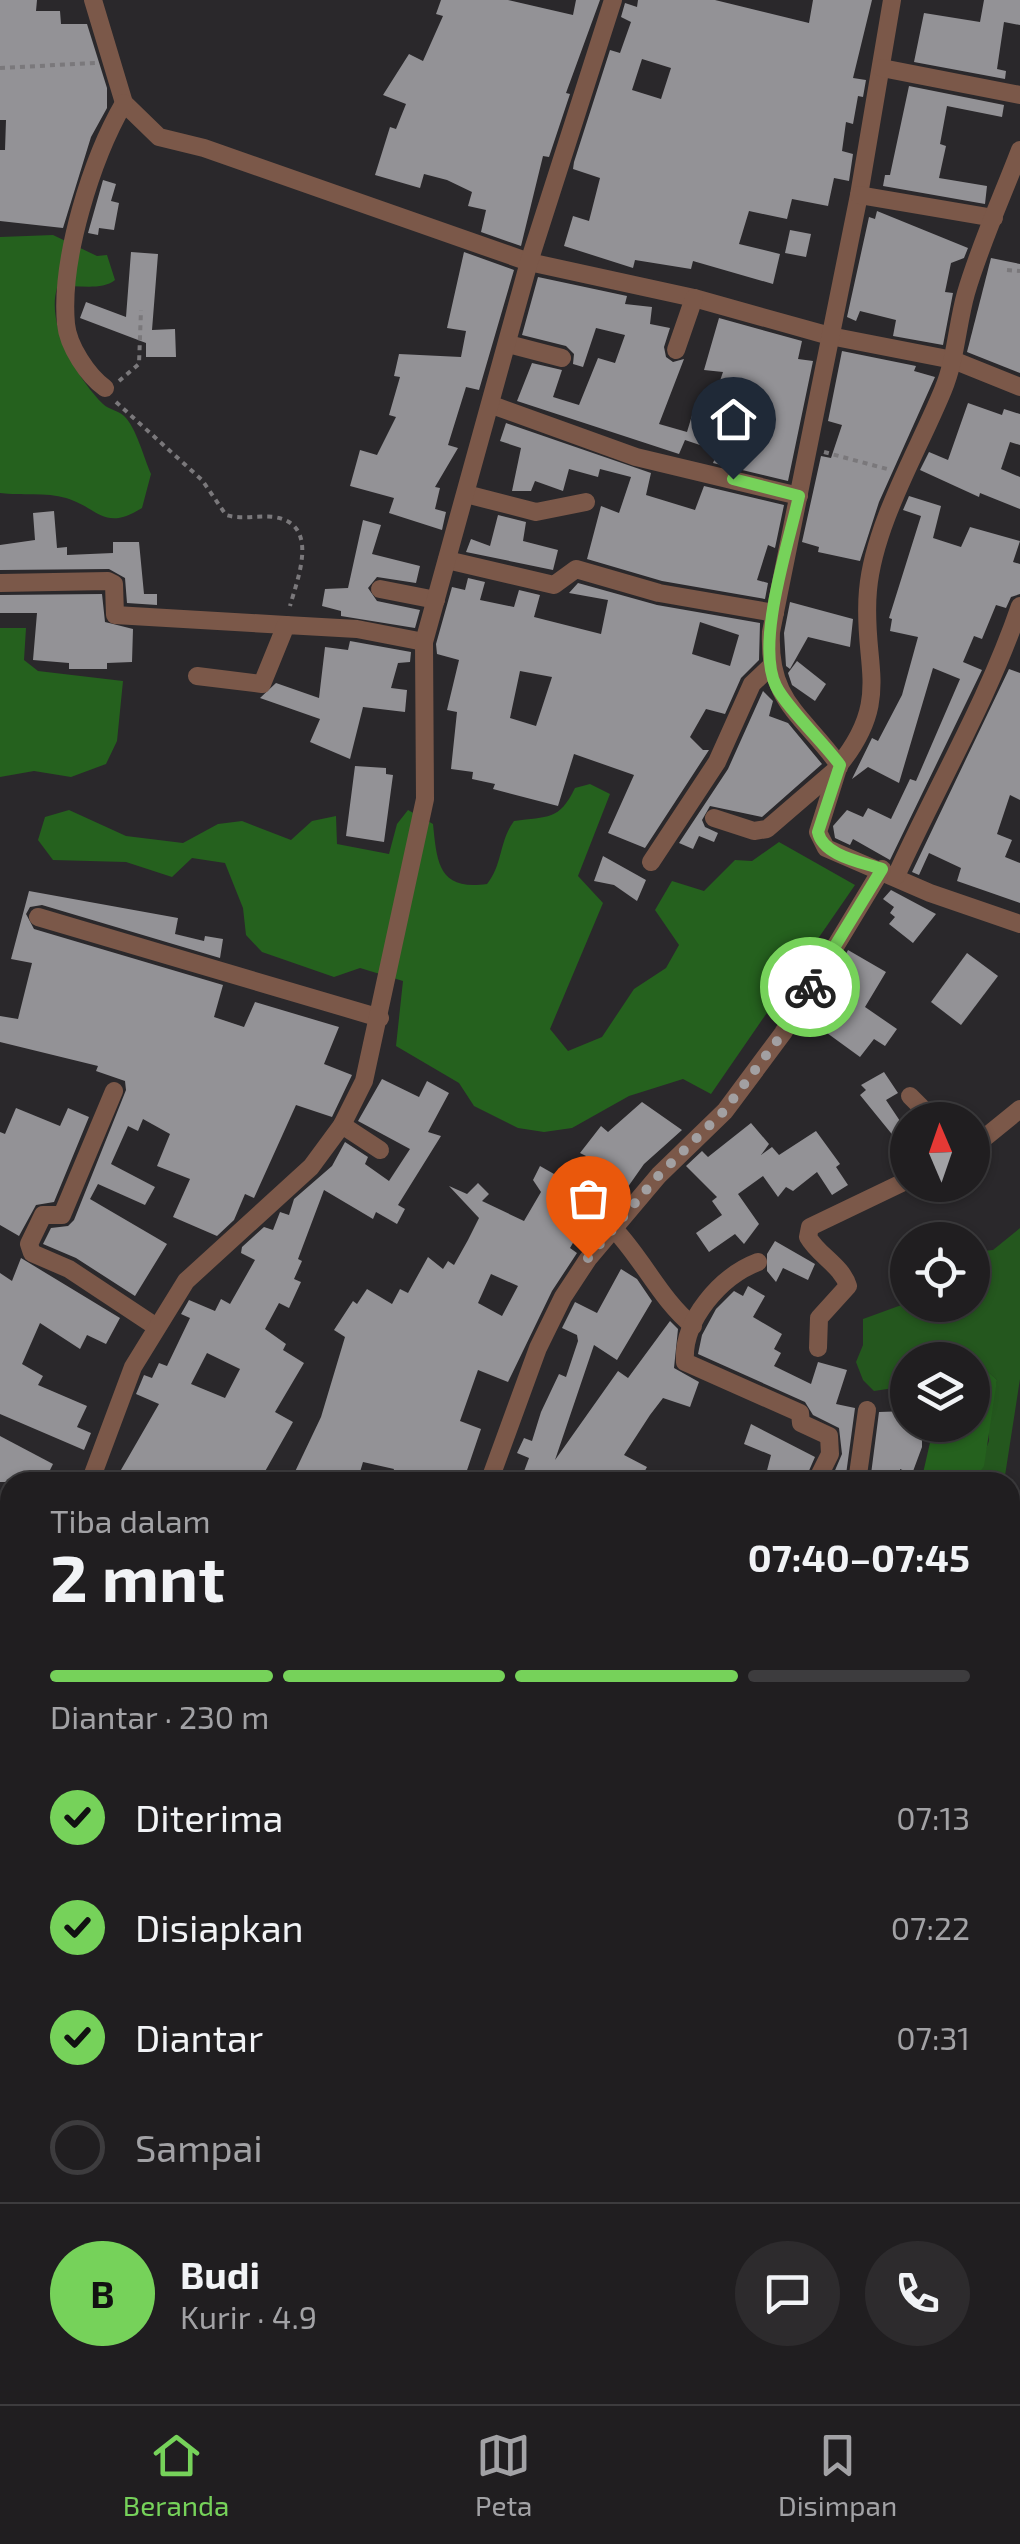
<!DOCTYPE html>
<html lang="id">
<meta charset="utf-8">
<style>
body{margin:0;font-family:"Exo 2",sans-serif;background:#2d2b2d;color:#f1f3f6;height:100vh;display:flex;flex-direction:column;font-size:38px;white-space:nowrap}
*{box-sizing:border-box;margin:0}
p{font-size:32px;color:#a2a2a5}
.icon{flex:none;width:55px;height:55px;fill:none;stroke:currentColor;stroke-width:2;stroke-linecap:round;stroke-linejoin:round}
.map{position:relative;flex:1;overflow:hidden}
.side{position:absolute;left:0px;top:1472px;width:1020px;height:932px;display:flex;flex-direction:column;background:#201e20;border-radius:30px 30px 0 0;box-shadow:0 2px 8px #0004,0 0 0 2px #3d3c3e}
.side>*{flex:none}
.needle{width:65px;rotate:358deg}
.fabs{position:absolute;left:890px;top:1102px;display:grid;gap:20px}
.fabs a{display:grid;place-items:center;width:100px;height:100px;border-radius:50%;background:#201e20;box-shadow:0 2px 8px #0004,0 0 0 2px #3d3c3e;font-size:50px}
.pin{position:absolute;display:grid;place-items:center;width:85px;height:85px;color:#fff;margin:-102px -42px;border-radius:50% 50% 50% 0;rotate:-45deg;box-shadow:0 0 10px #0007}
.pin .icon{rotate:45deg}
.courier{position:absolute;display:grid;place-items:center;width:100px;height:100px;margin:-50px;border:8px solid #76d25a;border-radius:50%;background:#fff;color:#222;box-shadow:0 2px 12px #0007}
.head em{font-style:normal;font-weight:700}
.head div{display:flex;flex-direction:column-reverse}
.head{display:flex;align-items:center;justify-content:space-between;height:170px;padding:0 50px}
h1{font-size:65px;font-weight:700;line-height:75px}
.bar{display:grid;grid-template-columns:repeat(4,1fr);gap:15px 10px;align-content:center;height:120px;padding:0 50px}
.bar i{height:12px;border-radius:8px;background:#3d3c3e}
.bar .current{background:#76d25a}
.bar p{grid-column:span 4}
.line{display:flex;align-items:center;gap:25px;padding:0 50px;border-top:2px solid #3d3c3e}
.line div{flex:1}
.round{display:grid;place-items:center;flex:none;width:105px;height:105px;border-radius:52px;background:#2d2b2d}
ol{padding:0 50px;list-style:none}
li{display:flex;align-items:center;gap:30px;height:110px}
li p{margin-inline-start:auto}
li .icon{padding:10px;border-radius:50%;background:#76d25a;color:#111;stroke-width:4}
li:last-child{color:#a2a2a5}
li i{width:55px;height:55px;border:5px solid #3d3c3e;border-radius:50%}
.dock{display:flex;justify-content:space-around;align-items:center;height:140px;border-top:2px solid #3d3c3e;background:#201e20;font-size:28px;color:#a2a2a5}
.dock a{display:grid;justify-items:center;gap:5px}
.dock .current{color:#76d25a}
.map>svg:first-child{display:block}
.green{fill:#24571e}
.forest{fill:#25611e}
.building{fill:#939296;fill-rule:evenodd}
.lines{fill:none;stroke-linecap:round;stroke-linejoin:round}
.path{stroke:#7a787b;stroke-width:4;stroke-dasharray:5 5;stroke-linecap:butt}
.service{stroke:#7b5849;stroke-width:9}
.minor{stroke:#7b5849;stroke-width:18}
.done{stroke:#a2a0a2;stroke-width:10;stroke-dasharray:0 18}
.route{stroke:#76d25a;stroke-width:12}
</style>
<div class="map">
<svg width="1020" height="2404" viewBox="0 0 1020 2404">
<rect width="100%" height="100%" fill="#2a282b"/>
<g class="green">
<polygon points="1020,1228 1020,1379 1004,1482 973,1482 989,1441 988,1420 997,1380 965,1351 953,1360 908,1360 907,1386 874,1391 863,1380 856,1362 863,1345 863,1319 907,1303 972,1305 973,1252 993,1250"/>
<polygon points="1010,1726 1020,1726 1020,1843 1010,1839"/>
<polygon points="1010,1955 1020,1959 1020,2285 1010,2279"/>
<polygon points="0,2046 10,2049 10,2174 0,2209"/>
<polygon points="0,2308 10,2313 10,2395 229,2395 223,2404 0,2404"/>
<polygon points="1010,2333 1020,2333 1020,2404 974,2404 969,2395 1010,2395"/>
<polygon points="296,2395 581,2395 580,2404 293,2404"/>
<polygon points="779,2395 900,2395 898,2404 780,2404"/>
</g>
<g class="forest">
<path d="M53,235L97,256L107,255L115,280C100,292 75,283 57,288C46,325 77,378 103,404C109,410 118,410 124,416C136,427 144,458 151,474L142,508C104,532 99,508 66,498C46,492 21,496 0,493V237Z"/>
<polygon points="0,628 26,628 24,660 38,671 123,681 117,741 106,764 71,777 34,771 0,777"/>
<path d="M590,784L610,794L578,876L603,903L550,1029L568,1051L602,1037L634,989L666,968L679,945L655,910L672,881L704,891L735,860L752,861L779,842L855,885L711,1094L683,1079L629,1096L572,1128L544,1132L518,1128L474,1106L459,1083L396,1046L403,981L360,968L334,977L262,952L246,935L243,908L225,863L192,858L172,877L126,862L53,860L38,840L45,817L69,810L126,836L183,843L218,824L242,821L291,840L312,821L336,816L337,844L389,854L397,824L408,810L433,824C437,862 438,891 487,884C503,864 499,841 514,821C548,816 559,821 575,788Z"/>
<polygon points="964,1350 997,1380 984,1466 973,1482 921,1482 934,1425 972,1425 972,1360 953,1360"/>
<polygon points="10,1851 10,2049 0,2046 0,1854"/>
<polygon points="10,2174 10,2313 0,2308 0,2209"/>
<polygon points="581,2395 741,2395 761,2404 580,2404"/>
</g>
<g class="building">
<polygon points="0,0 37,0 36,11 60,11 61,24 87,24 107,88 107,108 91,137 63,228 0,221 0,150 5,150 6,120 0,120"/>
<polygon points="441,0 508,0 573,15 576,0 600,0 566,93 570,94 549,157 543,156 521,246 481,232 486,210 468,206 472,192 447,180 424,174 420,188 375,175 390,127 396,129 406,104 383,95 409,54 423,61 443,16 436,14"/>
<path d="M638,0H715L809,23L813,0H872L853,78L866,80L863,97L858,96L853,124L846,122L842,151L853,154L849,181L834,178L828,206L792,199L787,219L749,211L739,244L780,254L773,284L693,261L691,269L635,260L633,268L564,246L573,216L589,221L600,178L573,169L574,162L610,50L620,53L631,22L621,17L625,3L637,7ZM642,59L671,68L661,99L632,90Z"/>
<polygon points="984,0 1020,0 1020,25 1004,22 997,69 1006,71 1005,79 914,62 924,13 980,22"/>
<polygon points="909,86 1004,105 1002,117 947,106 940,144 946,146 939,178 987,186 985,204 883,186 885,175 890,175"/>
<polygon points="103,180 116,184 111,201 119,203 114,230 99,228 98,235 88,233"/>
<polygon points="877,211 968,248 964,258 951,263 945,292 953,293 943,345 893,336 896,320 860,311 856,321 847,317 869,217 875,219"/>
<polygon points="790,230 811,234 806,257 785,253"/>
<polygon points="131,252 158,254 152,330 175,329 176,357 146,357 146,343 80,318 86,302 126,317"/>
<polygon points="464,252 514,270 479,390 466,387 448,445 458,448 435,487 440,488 435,509 446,512 442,530 389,513 394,498 350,486 360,450 377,455 396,417 389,415 400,377 394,376 399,354 461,357 466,331 447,328"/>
<polygon points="991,258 1020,264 1020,373 967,352"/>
<polygon points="538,277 627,296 625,304 652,307 650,324 670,328 664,347 666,357 673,362 684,359 659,424 687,432 693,412 707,419 723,372 704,370 719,318 802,341 798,359 813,361 788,481 713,463 718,451 685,440 679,454 517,401 532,363 562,370 553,397 579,405 598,358 615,363 625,335 596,328 583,367 573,364 574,354 566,346 522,335"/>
<polygon points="842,351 916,366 914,371 935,377 879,502 860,561 818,552 819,547 802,542 821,456 831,458 842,425 828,421"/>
<polygon points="968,403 1002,415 1004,409 1020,414 1020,445 1010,442 1001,469 1020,477 1020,509 980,493 979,497 920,470 929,452 948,460"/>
<polygon points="506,423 651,473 646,495 695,510 704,486 784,505 775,548 768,545 757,580 768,583 765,599 662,581 587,559 601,506 619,513 631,477 600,469 598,477 569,469 563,491 535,481 531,491 512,491 521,448 500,441"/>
<polygon points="909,496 941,506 933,538 961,547 970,527 1020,541 1013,562 1020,564 1020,594 1011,597 1006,608 996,605 982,639 974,636 963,662 982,670 890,860 853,839 850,845 835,838 833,826 847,810 863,817 868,808 891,819 910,779 916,781 960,679 933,668 899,783 868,767 852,779 872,738 878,741 902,695 918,637 890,631 892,619 889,618 921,516 903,510"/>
<polygon points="54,511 57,548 67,547 67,555 113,553 113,542 139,542 144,594 157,594 157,605 127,603 125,578 109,569 0,570 0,545 35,540 33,513"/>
<polygon points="498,515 526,522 523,541 558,550 553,570 466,552 471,539 490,546"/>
<polygon points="363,520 381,525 372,554 420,566 416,583 377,577 368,588 377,601 420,610 415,628 341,616 341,611 322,606 325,589 348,588"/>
<path d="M468,578L485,582L480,600L514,607L519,590L540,595L534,617L601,634L608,600L569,593L578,583L657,605L760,623L759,660L741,678L725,714L706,709L690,737L703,750H709L645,848L608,833L634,775L574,754L558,806L493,789L495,784L472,779L473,772L451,769L457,712L447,710L459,660L437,654L436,644L452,587L465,590ZM700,622L739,635L730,666L692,654ZM520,671L552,677L536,726L510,718Z"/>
<polygon points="102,594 105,622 133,629 132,662 107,663 107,669 69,669 69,663 33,660 37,613 0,613 0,595"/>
<polygon points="790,602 853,619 850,647 808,637 790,669 786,666 784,633"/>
<polygon points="350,641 411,652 410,662 398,663 391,688 407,690 405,712 363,707 350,759 310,742 320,719 260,698 276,683 319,698 325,647 348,650"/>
<polygon points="797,661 826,684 815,701 792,685 788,673"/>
<polygon points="1009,669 1020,673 1020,800 1010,795 997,834 1012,840 1005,857 1020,863 1020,903 957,881 961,868 929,853 919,875 912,872"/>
<polygon points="763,691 773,701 769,716 788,723 822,764 762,817 710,806 702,820 705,827 718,833 714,842 699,836 693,849 679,843 728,769"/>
<polygon points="355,766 386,768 386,774 393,775 384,842 346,836"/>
<polygon points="603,856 646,880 637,901 614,885 594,881"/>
<polygon points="891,890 936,914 913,943 889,924 895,917 890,913 894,907 883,899"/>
<polygon points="29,891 178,918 175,934 204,941 205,936 223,939 220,958 42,905 30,907 26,914 34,929 223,985 214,1017 244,1027 255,1002 339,1027 324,1064 352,1075 332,1117 296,1105 254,1198 245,1194 234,1220 217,1236 173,1217 190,1179 157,1166 170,1134 143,1119 138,1131 128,1126 111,1164 155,1187 145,1205 98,1184 90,1199 167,1244 135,1296 76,1258 43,1244 51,1228 68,1226 74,1220 126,1090 125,1081 96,1071 98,1066 0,1042 0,1016 18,1019 32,963 11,959"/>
<polygon points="848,950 886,972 865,1007 897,1029 885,1046 874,1039 860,1057 827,1033 851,1002 842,997 846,990 831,982"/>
<polygon points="967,953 998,976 961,1025 931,1002"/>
<polygon points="884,1072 898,1093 886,1100 906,1130 895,1138 860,1095 866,1090 861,1085"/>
<path d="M382,1079L419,1097L427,1081L449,1093L428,1132L441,1136L398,1205L405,1209L397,1224L376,1212L373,1219L324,1190L298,1259L302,1261L294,1279L301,1282L289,1308L279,1303L265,1329L286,1344L283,1350L304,1363L275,1412L293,1422L259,1482H217L194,1470L188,1482H114L159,1404L136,1394L144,1375L152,1378L159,1363L167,1366L190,1318L181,1314L189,1300L215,1311L221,1299L230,1304L255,1260L241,1253L242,1247L264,1227L273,1230L280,1212L289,1215L294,1199L332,1166L345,1142L368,1157L365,1164L389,1181L410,1149L358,1121ZM207,1353L240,1369L225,1398L191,1384Z"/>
<path d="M642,1102L682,1130L644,1164L625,1191L599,1173L566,1221L581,1229L570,1248L577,1253L552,1291L508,1382L478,1370L460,1421L481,1429L463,1482H390L394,1469L363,1462L357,1482L336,1476L334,1482L292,1478L321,1417L345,1337L334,1330L353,1301L357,1304L367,1289L392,1304L400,1289L408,1293L428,1257L443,1269L448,1261L454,1265L468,1240L479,1218L449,1186L467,1194L478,1183L489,1194L482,1201L524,1221L541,1192L533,1180L540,1166L568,1182L586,1156L580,1153L601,1126L608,1132ZM491,1274L518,1286L502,1316L478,1303Z"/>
<polygon points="16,1108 60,1126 68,1108 89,1117 54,1202 36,1205 19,1236 0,1225 0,1132 5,1134"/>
<polygon points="751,1123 769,1144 761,1155 772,1147 779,1155 816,1131 840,1164 836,1167 848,1185 832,1195 817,1172 793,1191 786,1187 778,1197 763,1176 738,1194 759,1224 744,1244 735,1234 709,1252 696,1233 722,1215 712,1201 717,1197 686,1166 702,1151 708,1157"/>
<polygon points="775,1241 815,1264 808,1280 783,1268 776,1282 767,1271 767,1254"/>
<polygon points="21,1258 120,1318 106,1344 87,1335 80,1349 40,1323 22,1364 43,1376 38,1385 87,1406 77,1427 91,1433 84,1450 0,1414 0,1273 12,1281"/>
<polygon points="621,1269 637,1279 652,1301 617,1360 594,1345 555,1460 618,1371 628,1378 670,1321 678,1329 674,1368 699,1382 690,1407 663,1398 650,1415 624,1455 647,1467 639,1482 520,1482 529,1458 517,1453 524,1438 532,1441 541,1412 559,1374 566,1377 578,1341 577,1335 562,1328 575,1302 597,1313"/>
<polygon points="748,1286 765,1296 753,1317 782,1334 774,1349 781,1353 774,1366 811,1384 818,1362 847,1370 836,1404 855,1408 845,1482 830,1482 842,1454 839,1428 813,1415 805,1402 698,1354 702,1335 716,1309 734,1291 743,1296"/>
<polygon points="908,1411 908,1428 922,1428 922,1447 912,1474 900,1469 900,1482 870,1482 879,1412"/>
<polygon points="751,1424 815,1457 804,1482 764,1482 771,1455 744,1444"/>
<polygon points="0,1436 53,1464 44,1482 0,1482"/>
</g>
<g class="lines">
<g class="path">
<polyline points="0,68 95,63"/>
<polyline points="1007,270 1020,271"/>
<polyline points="119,381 139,364 141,310"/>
<path d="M116,402L202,480L226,515C242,520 258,515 274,517C320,524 298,577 290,606"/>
<polyline points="824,452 887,469"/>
<polyline points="1010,2206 1020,2197"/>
<polyline points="819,2395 825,2404"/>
<polyline points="918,2395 921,2404"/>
<polyline points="75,2404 77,2395"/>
<polyline points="142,2404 146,2395"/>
<polyline points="867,2404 872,2395"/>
</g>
<polyline class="service" points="44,2404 47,2395"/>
<g class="minor">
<polyline points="93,0 124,103 159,137 204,148 529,262 694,298 830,336 953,360 1020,387"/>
<path d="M892,0L859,195L771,632C768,701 801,713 839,765L818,832L826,848L930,893L1020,924"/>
<polyline points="882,68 1020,95"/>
<polyline points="859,195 994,218"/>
<polyline points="508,344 562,358"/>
<polyline points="676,350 694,298"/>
<path d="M105,388C88,376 68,346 66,324C60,259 92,158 124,103"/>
<polyline points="492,405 636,457 799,496"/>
<polyline points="466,494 536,512 586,502"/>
<polyline points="447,560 554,585 576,569 659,593 775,613"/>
<polyline points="0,583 108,581 114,584 115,615 286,625"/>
<polyline points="380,589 436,600"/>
<polyline points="197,676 262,684 286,625 357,629 424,642"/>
<path d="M839,765C894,697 861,664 868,590C874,524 918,451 943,390C956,359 957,325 966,293C980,245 1002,197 1020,150"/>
<polyline points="714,818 754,831 767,829 839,767"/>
<polyline points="651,862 717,762 752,684 770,667"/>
<path d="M896,876C937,786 988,700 1020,606"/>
<polyline points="38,917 380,1018"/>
<polyline points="114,1091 62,1215 43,1215 29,1244 32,1253 69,1269 155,1326"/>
<polyline points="910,1096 934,1120"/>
<polyline points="342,1125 380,1150"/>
<polyline points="972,1148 1020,1109"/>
<path d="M615,1230C644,1261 661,1300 693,1326"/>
<path d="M758,1262C721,1276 682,1320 685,1362L800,1413L801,1423L829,1436L830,1454L816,1482"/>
<path d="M818,1348L819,1318L848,1286C842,1266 818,1255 808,1237L810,1227L908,1180"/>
<polyline points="90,1482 133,1367 186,1281 311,1167 342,1125 364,1081 425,799 424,642 529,262 613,0"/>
<polyline points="489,1482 538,1348 563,1297 588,1259 659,1175 725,1111 783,1033 882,869"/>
<polyline points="857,1482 867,1410"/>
<polyline points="0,1625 10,1628"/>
<polyline points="0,1730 10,1713"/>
</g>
</g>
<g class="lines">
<polyline class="done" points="588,1258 659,1175 724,1111 783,1033 810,987"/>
<path class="route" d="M733,479L799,496C789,543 755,643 776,686C786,707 824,743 840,765L818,832C823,856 862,862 882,869L810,987"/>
</g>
</svg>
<div class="fabs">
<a><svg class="needle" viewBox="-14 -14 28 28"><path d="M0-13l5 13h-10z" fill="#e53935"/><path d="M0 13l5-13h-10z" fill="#a2a2a5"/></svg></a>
<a><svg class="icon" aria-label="locate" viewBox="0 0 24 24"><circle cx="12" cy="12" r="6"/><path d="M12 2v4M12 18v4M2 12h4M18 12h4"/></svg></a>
<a><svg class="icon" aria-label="layers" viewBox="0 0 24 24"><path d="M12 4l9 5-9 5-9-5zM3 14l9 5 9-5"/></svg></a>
</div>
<div class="pin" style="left:588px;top:1258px;background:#ea580c"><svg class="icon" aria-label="bag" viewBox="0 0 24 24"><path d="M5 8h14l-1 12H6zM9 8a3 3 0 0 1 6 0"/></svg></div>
<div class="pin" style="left:733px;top:479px;background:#1f2937"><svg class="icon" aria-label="home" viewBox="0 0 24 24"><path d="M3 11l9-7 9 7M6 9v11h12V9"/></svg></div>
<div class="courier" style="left:810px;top:987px"><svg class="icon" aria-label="bike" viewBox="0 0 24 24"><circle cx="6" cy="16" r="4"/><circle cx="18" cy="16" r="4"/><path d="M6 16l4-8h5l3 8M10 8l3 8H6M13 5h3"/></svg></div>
<section class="side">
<div class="head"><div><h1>2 mnt</h1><p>Tiba dalam</p></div><em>07:40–07:45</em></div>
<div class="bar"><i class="current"></i><i class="current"></i><i class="current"></i><i></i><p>Diantar · 230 m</p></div>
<ol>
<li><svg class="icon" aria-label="check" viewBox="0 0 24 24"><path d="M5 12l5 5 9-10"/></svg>Diterima<p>07:13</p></li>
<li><svg class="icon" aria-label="check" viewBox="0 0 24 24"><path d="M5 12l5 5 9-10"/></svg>Disiapkan<p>07:22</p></li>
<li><svg class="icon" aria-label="check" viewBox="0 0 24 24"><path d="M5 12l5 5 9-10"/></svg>Diantar<p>07:31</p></li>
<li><i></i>Sampai</li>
</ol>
<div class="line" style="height:180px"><b class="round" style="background:#76d25a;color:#111">B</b><div><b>Budi</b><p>Kurir · 4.9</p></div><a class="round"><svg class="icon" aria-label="chat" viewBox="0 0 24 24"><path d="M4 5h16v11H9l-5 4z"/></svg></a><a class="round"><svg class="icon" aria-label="phone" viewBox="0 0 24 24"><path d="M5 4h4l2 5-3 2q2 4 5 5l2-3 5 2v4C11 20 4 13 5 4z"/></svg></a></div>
</section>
</div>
<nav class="dock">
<a class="current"><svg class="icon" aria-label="home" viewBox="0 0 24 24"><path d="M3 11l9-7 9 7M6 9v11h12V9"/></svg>Beranda</a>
<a><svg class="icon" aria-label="map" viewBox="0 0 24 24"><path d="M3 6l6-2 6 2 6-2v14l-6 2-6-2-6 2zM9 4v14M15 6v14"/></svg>Peta</a>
<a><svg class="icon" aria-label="saved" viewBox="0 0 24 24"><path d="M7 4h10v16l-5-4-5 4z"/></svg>Disimpan</a>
</nav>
